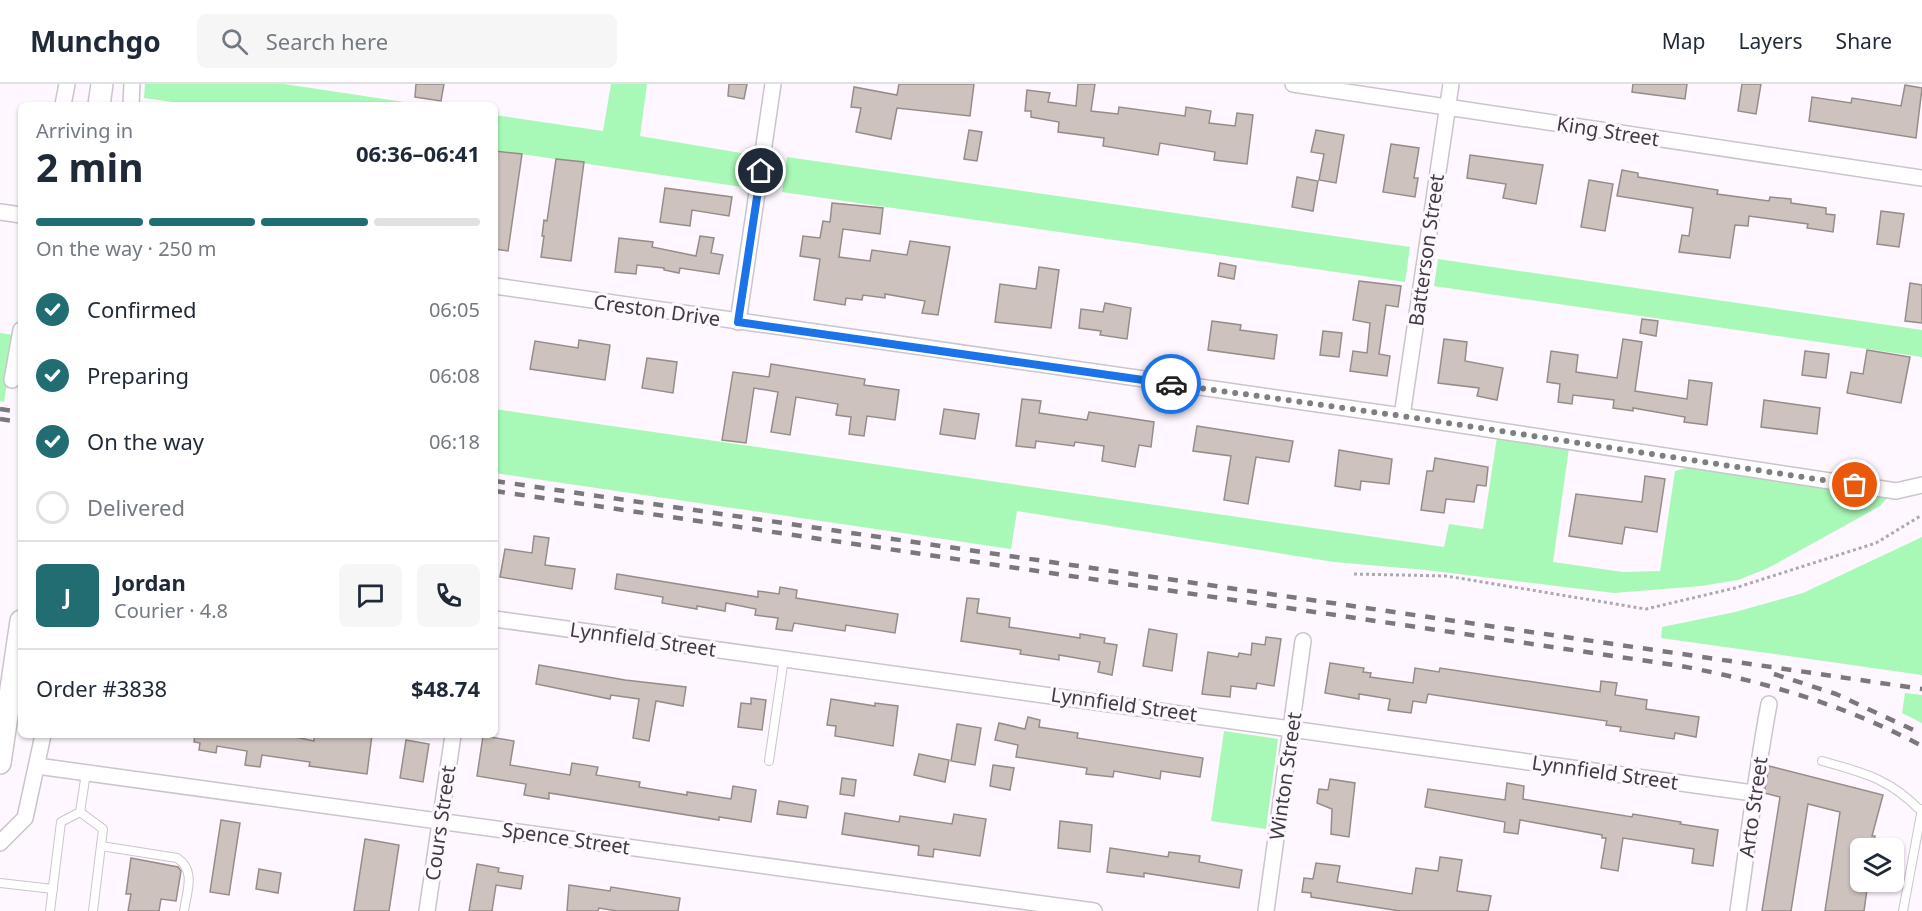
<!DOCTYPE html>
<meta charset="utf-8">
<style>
body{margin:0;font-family:"Noto Sans",sans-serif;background:#f6f6f7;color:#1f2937;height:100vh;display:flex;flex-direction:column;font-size:22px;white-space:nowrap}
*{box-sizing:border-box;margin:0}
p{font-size:20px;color:#747a83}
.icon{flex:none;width:33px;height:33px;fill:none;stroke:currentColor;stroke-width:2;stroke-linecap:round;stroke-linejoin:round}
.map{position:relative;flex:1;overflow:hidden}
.drawer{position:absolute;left:18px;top:18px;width:480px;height:636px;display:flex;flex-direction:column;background:#fff;border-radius:9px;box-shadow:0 2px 4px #0004}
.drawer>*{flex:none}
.tools{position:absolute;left:1850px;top:754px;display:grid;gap:12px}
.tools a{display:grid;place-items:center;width:54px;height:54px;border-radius:9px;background:#fff;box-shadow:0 2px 4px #0004;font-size:30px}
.pin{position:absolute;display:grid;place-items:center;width:51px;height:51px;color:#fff;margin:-26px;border:3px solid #fff;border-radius:50%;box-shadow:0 2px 6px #0007}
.courier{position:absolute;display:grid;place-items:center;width:60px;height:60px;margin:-30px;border:4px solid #1a73e8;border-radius:50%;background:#fff;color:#222;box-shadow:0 2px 8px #0007}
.headline em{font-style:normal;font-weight:700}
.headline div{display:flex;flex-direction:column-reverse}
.headline{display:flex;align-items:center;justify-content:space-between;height:102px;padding:0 18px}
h1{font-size:39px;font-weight:700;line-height:45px}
.bar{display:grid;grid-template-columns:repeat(4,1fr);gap:9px 6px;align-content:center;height:72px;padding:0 18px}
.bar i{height:8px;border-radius:4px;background:#e0e1e3}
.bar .selected{background:#216d72}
.bar p{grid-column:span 4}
.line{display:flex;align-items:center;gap:15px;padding:0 18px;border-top:2px solid #e0e1e3}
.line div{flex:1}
.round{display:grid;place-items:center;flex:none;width:63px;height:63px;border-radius:9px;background:#f6f6f7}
ol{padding:0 18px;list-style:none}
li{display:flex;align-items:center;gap:18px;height:66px}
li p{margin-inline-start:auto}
li .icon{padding:6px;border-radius:50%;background:#216d72;color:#fff;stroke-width:4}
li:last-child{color:#747a83}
li i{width:33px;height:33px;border:3px solid #e0e1e3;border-radius:50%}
header{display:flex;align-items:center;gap:36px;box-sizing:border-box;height:84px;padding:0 30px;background:#fff;border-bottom:2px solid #e0e1e3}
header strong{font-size:28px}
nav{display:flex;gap:33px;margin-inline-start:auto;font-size:21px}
.search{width:420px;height:54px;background:#f6f6f7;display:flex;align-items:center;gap:15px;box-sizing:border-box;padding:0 21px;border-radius:9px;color:#747a83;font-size:22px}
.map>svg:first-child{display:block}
.green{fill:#a8f8b7}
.building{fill:#cdc2bd;stroke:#968c88;stroke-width:1.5}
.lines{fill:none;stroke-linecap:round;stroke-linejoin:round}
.lane-casing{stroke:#ccc4cd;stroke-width:10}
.street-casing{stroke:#ccc4cd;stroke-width:18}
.secondary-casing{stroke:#ccc4cd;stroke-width:24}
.path{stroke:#aea9af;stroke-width:3;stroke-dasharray:3 3;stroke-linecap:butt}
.lane{stroke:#fff;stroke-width:8}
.street{stroke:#fff;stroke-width:15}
.secondary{stroke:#fff;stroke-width:21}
.rail{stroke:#7b787c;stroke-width:4.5;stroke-dasharray:10 10;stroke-linecap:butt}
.done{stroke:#817d82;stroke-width:6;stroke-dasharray:0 10.8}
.route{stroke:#1a73e8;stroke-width:8}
.labels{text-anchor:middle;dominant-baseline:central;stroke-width:6;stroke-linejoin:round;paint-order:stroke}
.street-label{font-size:20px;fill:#3e3c3f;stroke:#fef7ff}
</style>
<header>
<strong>Munchgo</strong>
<div class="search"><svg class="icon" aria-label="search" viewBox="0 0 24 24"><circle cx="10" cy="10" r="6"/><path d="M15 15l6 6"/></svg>Search here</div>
<nav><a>Map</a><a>Layers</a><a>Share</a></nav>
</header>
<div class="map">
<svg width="1922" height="827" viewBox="0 0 1922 827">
<rect width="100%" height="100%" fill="#fef7ff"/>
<g class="green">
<polygon points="145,0 284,0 424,21 194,21 144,14"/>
<polygon points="611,0 647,0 640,52 747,70 742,103 495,66 495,31 603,47"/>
<polygon points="787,73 1410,163 1405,198 782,108"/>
<polygon points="1438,175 1922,246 1922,273 1434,202"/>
<polygon points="0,249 15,251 4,318 0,317"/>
<polygon points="495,325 1444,463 1449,440 1483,445 1497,353 1569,364 1553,478 1623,488 1660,487 1675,387 1690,383 1889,412 1880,422 1864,431 1768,484 1738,496 1701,502 1614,509 1426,486 1334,478 1017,427 1011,465 495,389"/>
<polygon points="1922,453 1922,591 1661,554 1662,543 1735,528 1803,509"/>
<polygon points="1905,609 1922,611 1922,639 1902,629"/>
<polygon points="1224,647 1278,655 1266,745 1211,737"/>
</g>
<g class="building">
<polygon points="416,0 444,0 441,17 415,13"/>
<polygon points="729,0 747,0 744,15 728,12"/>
<polygon points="899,0 974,0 970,32 897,24 891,55 856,48 861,24 851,23 854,3 897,11"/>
<polygon points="1078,0 1095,0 1091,27 1118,30 1119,23 1185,32 1186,23 1211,27 1209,39 1235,42 1237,29 1253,31 1247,80 1214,76 1215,68 1160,59 1158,71 1103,62 1104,54 1058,48 1059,38 1031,33 1031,27 1025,27 1027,6 1050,9 1048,18 1076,22"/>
<polygon points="1633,0 1687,0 1685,15 1632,8"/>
<polygon points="1742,0 1761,0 1756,30 1738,27"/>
<polygon points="1905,1 1922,4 1916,54 1809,37 1812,13 1851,19 1852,14 1901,22"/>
<polygon points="969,46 982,48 977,77 964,75"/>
<polygon points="1316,46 1344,51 1336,99 1319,96 1324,70 1311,68"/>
<polygon points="1391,60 1419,64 1414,94 1418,94 1415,113 1383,108"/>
<polygon points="495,67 522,70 508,167 495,165"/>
<polygon points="1470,71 1543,81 1536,120 1503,114 1506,100 1467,94"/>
<polygon points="556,75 584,78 571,177 541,173 544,152 542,152 544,136 547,137"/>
<polygon points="1622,86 1638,89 1638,93 1718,106 1717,110 1769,117 1770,113 1791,115 1791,119 1826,124 1826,130 1835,131 1833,148 1807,144 1808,140 1749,132 1748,142 1735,141 1730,174 1679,168 1682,151 1689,152 1693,124 1617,112"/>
<polygon points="1297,93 1318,97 1313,127 1292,123"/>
<polygon points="1589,96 1613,100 1605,147 1581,143"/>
<polygon points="665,104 732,113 729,132 692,126 690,142 660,138"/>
<polygon points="832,119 883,124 880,150 843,145 839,173 870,177 872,166 907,171 910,157 950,163 938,231 922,229 925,217 885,210 885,214 863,211 862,216 846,214 845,221 814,216 820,175 800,172 803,152 820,154 823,137 830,138"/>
<polygon points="1881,127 1904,130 1899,163 1877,160"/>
<polygon points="700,152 714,154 711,169 723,171 719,190 680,184 679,189 664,186 664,184 637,181 636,190 615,188 619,154 653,158 652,163 696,172"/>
<polygon points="1220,179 1236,182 1234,195 1218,192"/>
<polygon points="1039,183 1059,186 1051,244 995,238 1000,200 1036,205"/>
<polygon points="1359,197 1401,202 1398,223 1386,221 1379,270 1390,272 1387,292 1350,287 1353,267 1367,269 1370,239 1353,236"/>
<polygon points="1910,199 1922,201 1922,239 1905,237"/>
<polygon points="1105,219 1131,224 1127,255 1100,251 1101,247 1079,244 1081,225 1103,228"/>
<polygon points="1642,235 1658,237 1656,252 1640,249"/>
<polygon points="1212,237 1241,241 1240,246 1277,251 1274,275 1208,266"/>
<polygon points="1323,247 1342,249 1339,273 1320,271"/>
<polygon points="1444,255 1467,258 1465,277 1503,284 1497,316 1477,312 1479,304 1438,299"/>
<polygon points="1623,255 1642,258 1635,307 1687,315 1689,296 1712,299 1707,341 1684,338 1685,333 1633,324 1633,327 1613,324 1614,316 1573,311 1572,320 1558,318 1560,300 1547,298 1551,267 1578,271 1576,288 1617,294"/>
<polygon points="579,256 610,261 605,296 530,285 535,257 578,264"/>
<polygon points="1867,266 1910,273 1901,319 1847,309 1851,288 1863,290"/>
<polygon points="1805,267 1829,270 1826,294 1802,291"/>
<polygon points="647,274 677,278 673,309 642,304"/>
<polygon points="771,280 865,295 864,301 899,306 895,336 867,332 864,352 849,350 851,333 836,331 838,320 796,313 790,351 771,348 778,308 754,304 746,359 722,356 733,288 769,293"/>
<polygon points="1022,315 1041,317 1039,329 1087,336 1089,328 1154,338 1151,363 1139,361 1135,383 1102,377 1104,362 1075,358 1074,362 1036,357 1035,364 1016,362"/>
<polygon points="1764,316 1820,324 1817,350 1761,343"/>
<polygon points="944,325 979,330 975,355 940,350"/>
<polygon points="1197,342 1293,357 1289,378 1256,373 1248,420 1224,416 1231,372 1193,367"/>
<polygon points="1339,366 1392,375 1389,400 1361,397 1360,406 1335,402"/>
<polygon points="1435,374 1488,383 1486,402 1477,401 1474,418 1446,415 1444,429 1421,426 1427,387 1433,387"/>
<polygon points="1645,392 1665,395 1657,448 1625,443 1622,460 1569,452 1576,410 1642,418"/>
<polygon points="534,452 549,454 545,481 575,485 572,505 500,493 505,465 532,469"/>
<polygon points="617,490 758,513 758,507 779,510 780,503 797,506 796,514 898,530 895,549 846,541 845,547 794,539 792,547 776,545 778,534 755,531 756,525 726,519 725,527 697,522 697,525 662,519 663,513 615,505"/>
<polygon points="967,514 979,515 977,529 1010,534 1009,543 1080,554 1080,550 1105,554 1104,559 1117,561 1112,591 1098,588 1100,578 1059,571 1059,576 1020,570 1021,566 961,557"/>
<polygon points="1149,545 1177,550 1172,587 1143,582"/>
<polygon points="1266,553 1281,555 1274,602 1257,599 1256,605 1231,602 1230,613 1202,610 1208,568 1238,573 1239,569 1251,571 1252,559 1265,561"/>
<polygon points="1330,579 1364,584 1363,588 1371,589 1370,593 1413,599 1415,584 1439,588 1440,584 1600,608 1601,597 1617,599 1615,611 1647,616 1646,625 1699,633 1696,653 1675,649 1674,655 1620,647 1621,643 1606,641 1607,637 1428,610 1426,619 1413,617 1411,629 1388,626 1390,615 1359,610 1359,615 1325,609"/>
<polygon points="539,581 625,596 686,603 683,622 656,617 649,657 633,654 639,615 611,611 610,615 536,600"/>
<polygon points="751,614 766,616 762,646 738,643 741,619 751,620"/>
<polygon points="831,615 875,622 875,619 898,622 893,662 835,652 836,642 827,641"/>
<polygon points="1028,633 1040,636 1039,643 1078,649 1077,654 1203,674 1200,693 1161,687 1160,695 1114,687 1113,693 1086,690 1087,684 1016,673 1018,661 995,656 999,639 1025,645"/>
<polygon points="957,640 981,644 975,681 951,677"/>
<polygon points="195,651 286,651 314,657 314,651 372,651 367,690 309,682 310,678 262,671 260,683 245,681 247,667 217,662 216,669 199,666 200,659 194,658"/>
<polygon points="483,652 514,657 510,681 570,691 572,679 598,683 596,691 640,698 639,703 687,711 687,708 731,715 733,702 756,706 751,738 719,733 719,736 549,709 549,715 524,711 526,700 477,692"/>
<polygon points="406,656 429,660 423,698 400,694"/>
<polygon points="919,670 949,676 945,698 914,691"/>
<polygon points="993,681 1014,684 1010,706 990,702"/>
<polygon points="1769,682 1883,711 1872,752 1875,752 1873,765 1860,765 1860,798 1868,798 1864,827 1825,827 1840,728 1808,720 1791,827 1762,827 1780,713 1764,709"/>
<polygon points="842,694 856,696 854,712 840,710"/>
<polygon points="1330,695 1355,699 1349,753 1331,750 1332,725 1317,719 1319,705 1328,706"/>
<polygon points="1507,699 1524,702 1523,715 1632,733 1633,730 1681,738 1680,740 1718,746 1713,782 1692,779 1694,765 1623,754 1618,787 1601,784 1606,754 1602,754 1602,751 1520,736 1518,750 1504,748 1505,738 1425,723 1428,705 1505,716"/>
<polygon points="779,717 808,722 806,734 777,730"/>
<polygon points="845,729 899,738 900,732 952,740 954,730 986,735 980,772 934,765 933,773 918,771 919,762 842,750"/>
<polygon points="221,736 240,739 229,811 210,808"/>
<polygon points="1060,737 1092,741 1090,768 1058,764"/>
<polygon points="365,755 399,761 389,827 354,827"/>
<polygon points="1110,764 1168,773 1169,768 1200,772 1199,778 1242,786 1239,804 1144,789 1144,793 1107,788"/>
<polygon points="1440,773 1462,776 1457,807 1491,812 1488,827 1400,827 1311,813 1311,809 1302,808 1304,794 1313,795 1316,779 1340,782 1337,798 1412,810 1416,784 1438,787"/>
<polygon points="131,774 178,783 181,787 176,817 161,815 159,827 128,827 131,810 126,810"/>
<polygon points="477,780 499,784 498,788 523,792 521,805 496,801 492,827 469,827"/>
<polygon points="259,785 281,789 278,809 256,805"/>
<polygon points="569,801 610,807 611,803 680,814 678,827 617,827 599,824 598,827 567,827"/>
</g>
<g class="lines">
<g class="lane-casing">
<g id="lane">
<polyline points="769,677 784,574"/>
<path d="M1822,677C1864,689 1888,694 1920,726"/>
<polyline points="80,728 103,745 93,827"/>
<path d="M101,762L177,774C196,786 187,807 184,827"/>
<polyline points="0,799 53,805"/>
<polyline points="50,827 61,738 80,728 86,689"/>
<polyline points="1903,827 1922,725"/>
</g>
</g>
<g class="street-casing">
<g id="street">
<polyline points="1293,0 1922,94"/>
<polyline points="63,21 67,0"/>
<polyline points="131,21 132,0"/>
<polyline points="0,128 21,131"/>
<polyline points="495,202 1402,332 1896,407 1922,401"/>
<polyline points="738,238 773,0"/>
<polyline points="12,296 21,246"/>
<polyline points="1402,332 1451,0"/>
<polyline points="495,535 1753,709"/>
<polyline points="37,682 1094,827"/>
<polyline points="0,759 25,734 43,651"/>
<polyline points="427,827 453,651"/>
<polyline points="1266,827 1303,557"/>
<path d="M1738,827C1748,758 1756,689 1769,620"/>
</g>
</g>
<g class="secondary-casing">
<g id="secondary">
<polyline points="99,21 102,0"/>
<polyline points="0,679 21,537"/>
</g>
</g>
<polyline class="path" points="1354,490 1446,492 1646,525 1735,504 1876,459 1922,431"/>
<use href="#lane" class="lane"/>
<use href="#street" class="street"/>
<use href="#secondary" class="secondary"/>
<g class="rail">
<polyline points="0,325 21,328"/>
<polyline points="0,335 21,338"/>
<polyline points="495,397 1922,605"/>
<path d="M495,407L1681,582C1766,598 1845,621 1922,662"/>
<polyline points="1774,590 1836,610 1922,650"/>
</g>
</g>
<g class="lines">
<polyline class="done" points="1171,300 1402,332 1855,401"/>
<polyline class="route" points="761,87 738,238 1171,300"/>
</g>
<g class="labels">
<g class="street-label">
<text transform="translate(1608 47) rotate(9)">King Street</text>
<text transform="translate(1426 166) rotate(-82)">Batterson Street</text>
<text transform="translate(657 226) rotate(8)">Creston Drive</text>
<text transform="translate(643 555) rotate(8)">Lynnfield Street</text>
<text transform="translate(1124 620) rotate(8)">Lynnfield Street</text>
<text transform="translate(1605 688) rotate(8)">Lynnfield Street</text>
<text transform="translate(1285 692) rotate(-82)">Winton Street</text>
<text transform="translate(1753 723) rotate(-82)">Arto Street</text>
<text transform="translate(440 739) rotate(-82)">Cours Street</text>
<text transform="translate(566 754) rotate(8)">Spence Street</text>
</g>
</g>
</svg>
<div class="tools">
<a><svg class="icon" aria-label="layers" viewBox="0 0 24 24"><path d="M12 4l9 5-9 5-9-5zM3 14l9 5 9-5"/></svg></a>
</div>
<div class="pin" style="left:1855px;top:401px;background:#ea580c"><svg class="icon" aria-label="bag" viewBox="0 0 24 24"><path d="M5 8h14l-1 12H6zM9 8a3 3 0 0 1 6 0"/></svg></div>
<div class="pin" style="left:761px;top:87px;background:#1f2937"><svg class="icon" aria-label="home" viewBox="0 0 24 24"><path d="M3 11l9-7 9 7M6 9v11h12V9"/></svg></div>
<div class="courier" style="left:1171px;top:300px"><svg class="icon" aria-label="car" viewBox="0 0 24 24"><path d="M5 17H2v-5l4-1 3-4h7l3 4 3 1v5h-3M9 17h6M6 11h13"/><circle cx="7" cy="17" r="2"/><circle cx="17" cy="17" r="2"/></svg></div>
<section class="drawer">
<div class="headline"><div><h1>2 min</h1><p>Arriving in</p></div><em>06:36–06:41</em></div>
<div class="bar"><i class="selected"></i><i class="selected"></i><i class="selected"></i><i></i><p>On the way · 250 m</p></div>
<ol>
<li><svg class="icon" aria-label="check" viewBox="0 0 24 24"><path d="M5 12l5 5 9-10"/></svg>Confirmed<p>06:05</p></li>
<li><svg class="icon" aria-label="check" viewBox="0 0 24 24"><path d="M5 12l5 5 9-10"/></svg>Preparing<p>06:08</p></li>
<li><svg class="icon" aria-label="check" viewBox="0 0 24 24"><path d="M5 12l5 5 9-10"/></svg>On the way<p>06:18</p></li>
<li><i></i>Delivered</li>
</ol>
<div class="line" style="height:108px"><b class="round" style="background:#216d72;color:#fff">J</b><div><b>Jordan</b><p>Courier · 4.8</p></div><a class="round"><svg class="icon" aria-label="chat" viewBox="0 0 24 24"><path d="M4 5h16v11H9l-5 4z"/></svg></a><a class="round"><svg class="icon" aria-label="phone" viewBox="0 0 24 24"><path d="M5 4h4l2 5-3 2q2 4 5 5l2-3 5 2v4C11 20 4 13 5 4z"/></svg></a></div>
<div class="line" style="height:78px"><div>Order #3838</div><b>$48.74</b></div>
</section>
</div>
